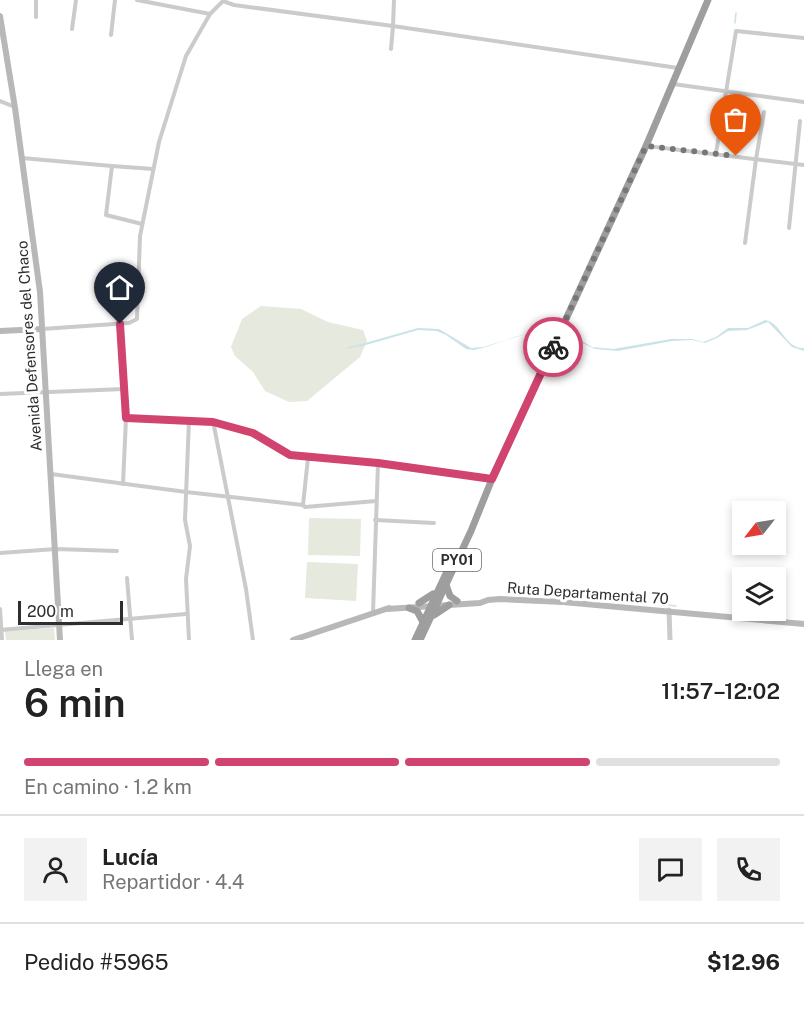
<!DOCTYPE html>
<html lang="es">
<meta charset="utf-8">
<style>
body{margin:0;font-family:"Public Sans",sans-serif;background:#f2f2f2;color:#222;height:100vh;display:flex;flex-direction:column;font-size:22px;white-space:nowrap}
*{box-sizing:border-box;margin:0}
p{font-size:20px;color:#767676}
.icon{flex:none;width:33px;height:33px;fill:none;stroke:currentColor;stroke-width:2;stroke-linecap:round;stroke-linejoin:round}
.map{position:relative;height:640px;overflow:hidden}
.panel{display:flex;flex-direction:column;background:#fff;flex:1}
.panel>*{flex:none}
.needle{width:39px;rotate:239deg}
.buttons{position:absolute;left:732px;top:501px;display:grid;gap:12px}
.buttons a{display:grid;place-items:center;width:54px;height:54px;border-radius:0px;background:#fff;box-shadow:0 3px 9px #0003;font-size:30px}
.scale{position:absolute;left:18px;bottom:15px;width:105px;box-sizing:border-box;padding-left:6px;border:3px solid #2e2e2e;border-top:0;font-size:16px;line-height:21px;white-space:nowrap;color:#2e2e2e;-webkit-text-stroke:4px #fff;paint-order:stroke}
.pin{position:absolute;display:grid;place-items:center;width:51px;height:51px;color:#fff;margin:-62px -26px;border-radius:50% 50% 50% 0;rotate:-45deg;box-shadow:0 0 6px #0007}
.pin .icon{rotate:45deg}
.courier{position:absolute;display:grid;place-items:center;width:60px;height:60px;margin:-30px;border:4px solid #d0446f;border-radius:50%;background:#fff;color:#222;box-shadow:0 2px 8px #0007}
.headline em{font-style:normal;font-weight:600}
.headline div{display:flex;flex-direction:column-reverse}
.headline{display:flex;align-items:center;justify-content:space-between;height:102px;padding:0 24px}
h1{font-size:39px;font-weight:600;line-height:45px}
.bar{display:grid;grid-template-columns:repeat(4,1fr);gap:9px 6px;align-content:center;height:72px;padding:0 24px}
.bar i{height:8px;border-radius:4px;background:#e0e0e0}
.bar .current{background:#d0446f}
.bar p{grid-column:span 4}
.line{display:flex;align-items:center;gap:15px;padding:0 24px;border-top:2px solid #e0e0e0}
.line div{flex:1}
.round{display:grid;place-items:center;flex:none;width:63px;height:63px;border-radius:0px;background:#f2f2f2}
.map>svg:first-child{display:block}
.green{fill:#e6e9dd}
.water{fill:#cbe3e7}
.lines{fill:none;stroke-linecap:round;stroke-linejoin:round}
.stream{stroke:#cbe3e7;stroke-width:1.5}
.minor{stroke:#cbcbcb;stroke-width:4}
.tertiary{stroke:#cbcbcb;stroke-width:5}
.secondary{stroke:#b8b8b8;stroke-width:6}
.trunk{stroke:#9e9e9e;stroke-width:7}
.done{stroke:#777;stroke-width:6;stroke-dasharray:0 10.8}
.route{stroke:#d0446f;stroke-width:8}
.labels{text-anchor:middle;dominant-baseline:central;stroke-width:6;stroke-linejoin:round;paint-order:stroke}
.shield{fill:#fff;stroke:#6d6d6d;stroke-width:1.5}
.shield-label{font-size:14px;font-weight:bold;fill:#2e2e2e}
.street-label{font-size:15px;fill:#2e2e2e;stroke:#fff}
</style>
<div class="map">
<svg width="804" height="640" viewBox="0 0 804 640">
<rect width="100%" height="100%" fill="#fff"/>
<g class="green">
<polygon points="261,306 301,309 328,322 363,330 367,341 360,357 307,401 289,402 265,391 253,372 235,356 231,347 242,319"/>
<polygon points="309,518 361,519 360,556 308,555"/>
<polygon points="307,562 358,564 356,601 305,598"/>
<polygon points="54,628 55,640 6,640 5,631"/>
</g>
<g class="water">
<path d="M765,320C781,322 785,349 804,348V351L792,347L768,322L747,330L728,331L717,338L705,343L692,340L672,341L618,351L595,349L582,343L570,344L561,340L562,338L572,342L580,340L592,347L613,349L671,339H692L703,342L716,337L728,328H748Z"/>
<path d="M418,328L439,329L471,348L483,347L539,330L553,333L552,335C525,327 500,345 474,350L466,349L446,335L437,331L418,330L359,347L358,345Z"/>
</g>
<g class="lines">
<g class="stream">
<polyline points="735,23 736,13"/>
<polyline points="348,348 359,345"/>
<polyline points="668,605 676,606"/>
</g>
<g class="minor">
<polyline points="36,0 36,17"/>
<polyline points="137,0 210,14"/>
<polyline points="394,0 393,26 678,68"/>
<polyline points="223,1 234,5 393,26 391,49"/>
<polyline points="72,29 76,0"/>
<polyline points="111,35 115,0"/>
<polyline points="673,84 804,102"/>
<polyline points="0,101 15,107"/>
<polyline points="647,146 804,165"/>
<polyline points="716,153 736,31 804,38"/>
<polyline points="22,158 112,166 106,215 142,224"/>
<polyline points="112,166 153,169"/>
<polyline points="789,228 800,121"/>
<polyline points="745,243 756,159 764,112"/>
<polyline points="120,324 126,418 123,484"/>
<polyline points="42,329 129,323 137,319 140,236 159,142 186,56 210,14 224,0"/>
<polyline points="0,394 124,389"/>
<polyline points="126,418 213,421 253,433 290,455 378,463 491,479"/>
<polyline points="189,420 185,520 190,546 186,579 189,640"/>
<polyline points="213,421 246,589 253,640"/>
<polyline points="51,474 186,492 303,505 305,507 376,501"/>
<polyline points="303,505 308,458"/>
<polyline points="375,520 434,523"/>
<polyline points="0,553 56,549 117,551"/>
<polyline points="127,578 132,640"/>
<polyline points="0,609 2,640"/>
<polyline points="373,613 378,463"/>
<polyline points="0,630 186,614"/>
</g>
<polyline class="tertiary" points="669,610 670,640"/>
<g class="secondary">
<polyline points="0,16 15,108 40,292 60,640"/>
<polyline points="0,331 42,329"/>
<polyline points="387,609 480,603 488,600 500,599 563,602 804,624"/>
<polyline points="293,640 389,608"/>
</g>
<g class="trunk">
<polyline points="446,585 450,596 457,601"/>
<polyline points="419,603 433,594"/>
<polyline points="409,608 417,611 423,622"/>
<polyline points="434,615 449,605"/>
<polyline points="415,640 450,565"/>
<polyline points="420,640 471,531 492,479 646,146 708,0"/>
</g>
</g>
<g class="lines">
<polyline class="done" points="553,347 646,146 736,156"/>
<polyline class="route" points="120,324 126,418 213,422 253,433 290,455 378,463 492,479 553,347"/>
</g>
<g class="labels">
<rect class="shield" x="433" y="549" width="48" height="22" rx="4.5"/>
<g class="shield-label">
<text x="457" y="560">PY01</text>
</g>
<g class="street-label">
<text transform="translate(29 346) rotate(-94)">Avenida Defensores del Chaco</text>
<text transform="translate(588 593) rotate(4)">Ruta Departamental 70</text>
</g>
</g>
</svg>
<div class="buttons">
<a><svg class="needle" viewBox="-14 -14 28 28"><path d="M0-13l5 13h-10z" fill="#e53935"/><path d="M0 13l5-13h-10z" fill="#767676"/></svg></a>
<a><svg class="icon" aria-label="layers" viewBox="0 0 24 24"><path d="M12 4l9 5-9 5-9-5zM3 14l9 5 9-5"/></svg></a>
</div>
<div class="scale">200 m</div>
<div class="pin" style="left:736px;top:156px;background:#ea580c"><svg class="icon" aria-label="bag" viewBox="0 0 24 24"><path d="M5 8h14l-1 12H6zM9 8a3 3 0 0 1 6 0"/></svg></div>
<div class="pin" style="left:120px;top:324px;background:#1f2937"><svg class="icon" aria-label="home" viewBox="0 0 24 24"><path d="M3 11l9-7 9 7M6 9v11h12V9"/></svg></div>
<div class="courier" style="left:553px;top:347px"><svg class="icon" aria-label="bike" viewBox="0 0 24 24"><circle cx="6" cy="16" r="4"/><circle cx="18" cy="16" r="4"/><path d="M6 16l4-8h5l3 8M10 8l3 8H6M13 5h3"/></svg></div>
</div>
<section class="panel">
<div class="headline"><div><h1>6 min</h1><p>Llega en</p></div><em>11:57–12:02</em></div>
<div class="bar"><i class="current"></i><i class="current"></i><i class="current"></i><i></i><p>En camino · 1.2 km</p></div>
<div class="line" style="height:108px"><a class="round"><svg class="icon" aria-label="person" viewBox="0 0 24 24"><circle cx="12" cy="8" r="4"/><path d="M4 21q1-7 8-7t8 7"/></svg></a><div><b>Lucía</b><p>Repartidor · 4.4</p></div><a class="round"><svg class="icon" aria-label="chat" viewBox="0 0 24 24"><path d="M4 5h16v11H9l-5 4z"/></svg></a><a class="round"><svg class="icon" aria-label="phone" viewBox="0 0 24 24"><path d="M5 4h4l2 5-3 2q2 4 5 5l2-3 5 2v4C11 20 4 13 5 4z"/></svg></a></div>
<div class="line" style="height:78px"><div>Pedido #5965</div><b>$12.96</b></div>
</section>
